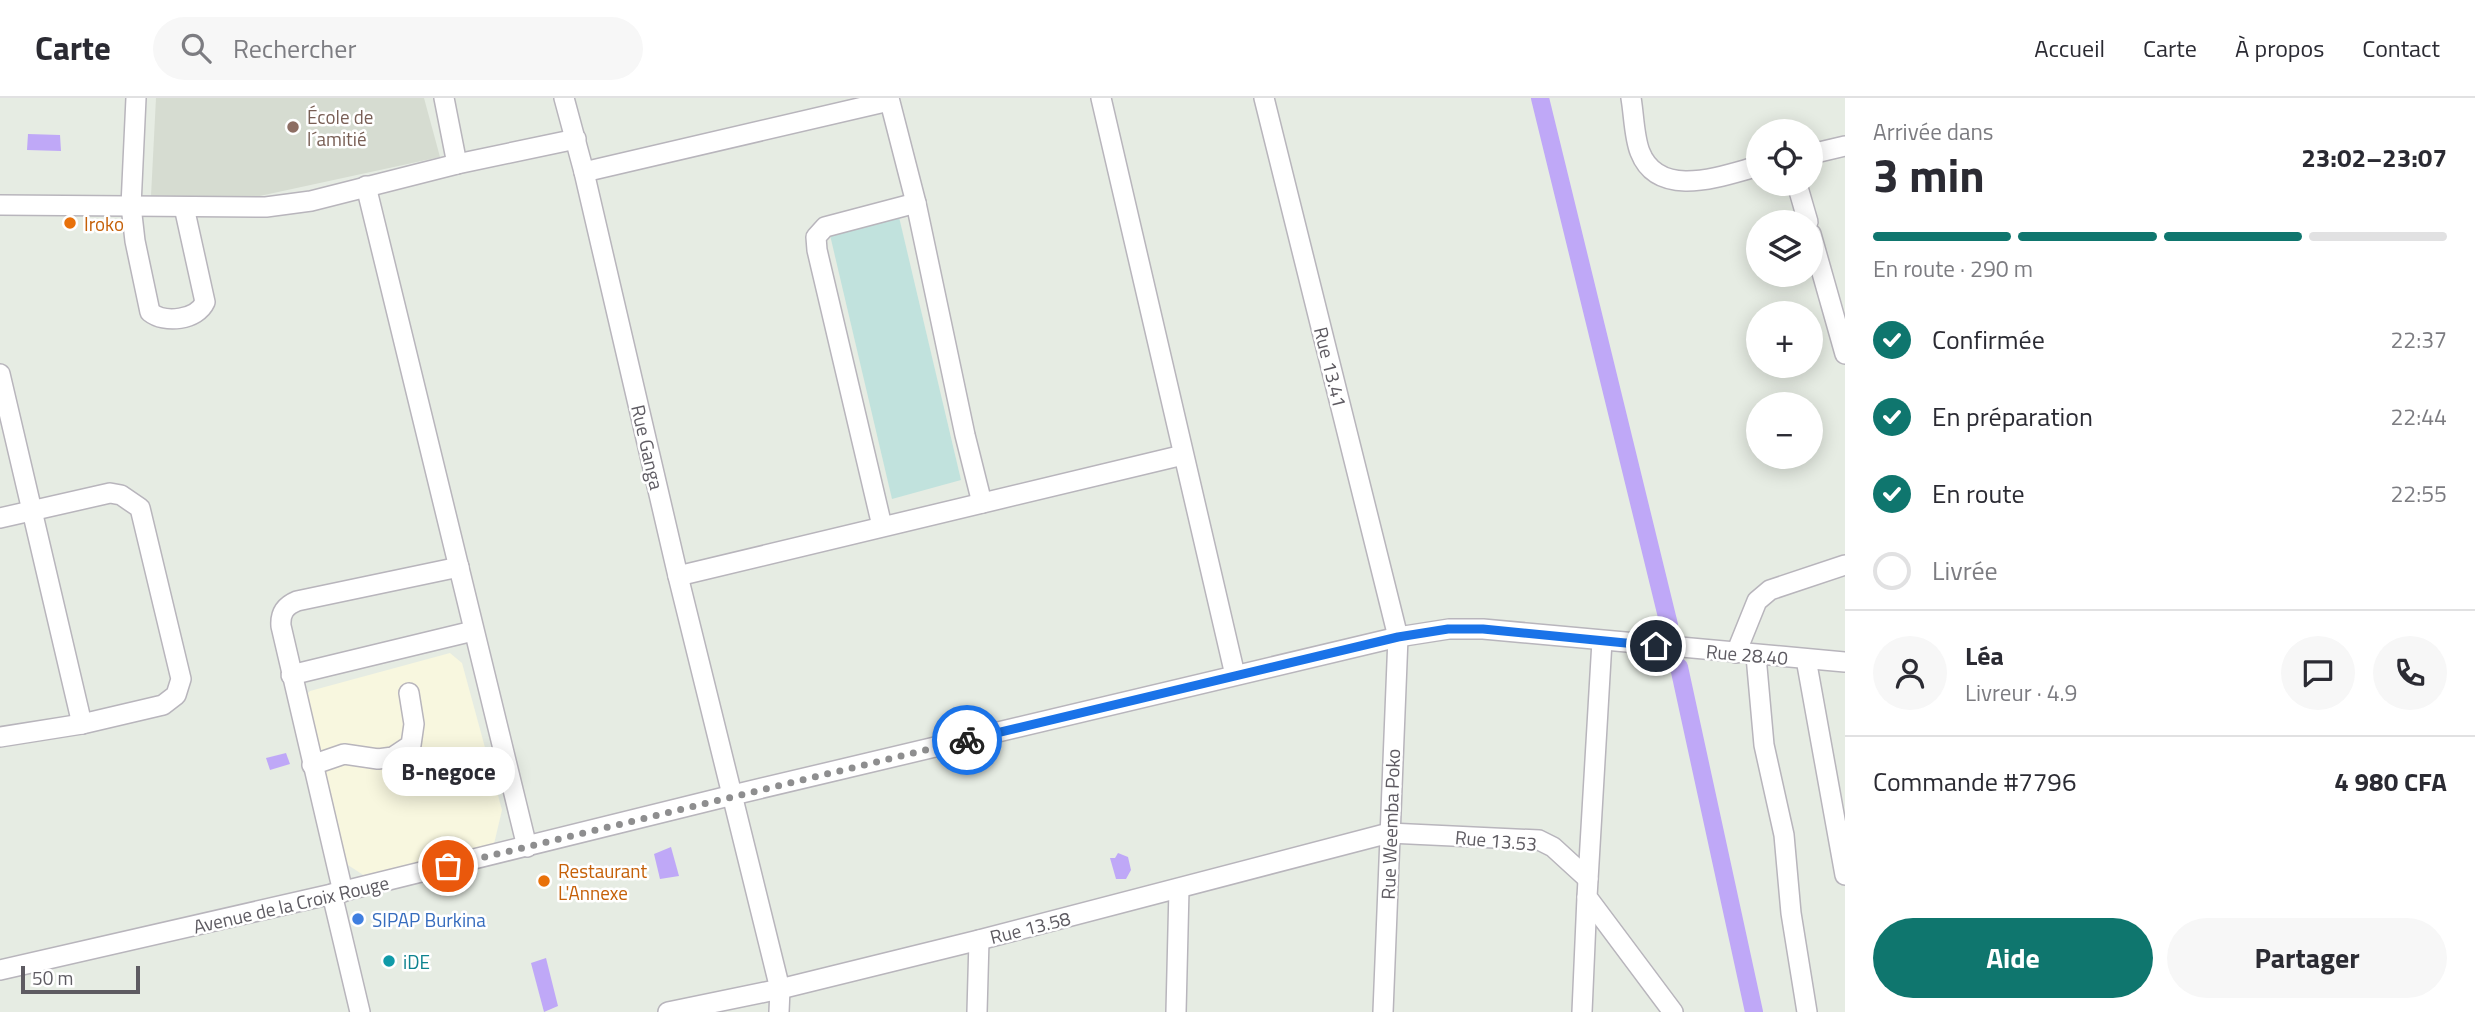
<!DOCTYPE html>
<html lang="fr">
<meta charset="utf-8">
<style>
body{margin:0;font-family:"Titillium Web",sans-serif;background:#f7f7f7;color:#2b2b33;height:100vh;display:flex;flex-direction:column;font-size:26px;white-space:nowrap}
*{box-sizing:border-box;margin:0}
p{font-size:23px;color:#7c7c81}
.icon{flex:none;width:38px;height:38px;fill:none;stroke:currentColor;stroke-width:2;stroke-linecap:round;stroke-linejoin:round}
.map{position:relative;flex:1;overflow:hidden}
.side{display:flex;flex-direction:column;background:#fff;width:630px}
.side>*{flex:none}
.buttons{position:absolute;left:1746px;top:21px;display:grid;gap:14px}
.buttons a{display:grid;place-items:center;width:77px;height:77px;border-radius:50%;background:#fff;box-shadow:0 4px 18px #0003;font-size:35px}
.scale{position:absolute;left:21px;bottom:18px;width:119px;box-sizing:border-box;padding-left:7px;border:4px solid #5e5b62;border-top:0;font-size:19px;line-height:24px;white-space:nowrap;color:#5e5b62;-webkit-text-stroke:5px #fff;paint-order:stroke}
.pin{position:absolute;display:grid;place-items:center;width:60px;height:60px;color:#fff;margin:-30px;border:4px solid #fff;border-radius:50%;box-shadow:0 2px 7px #0007}
.courier{position:absolute;display:grid;place-items:center;width:70px;height:70px;margin:-35px;border:5px solid #1a73e8;border-radius:50%;background:#fff;color:#222;box-shadow:0 2px 9px #0007}
.bubble{position:absolute;height:49px;border-radius:24px;background:#fff;box-shadow:0 4px 18px #0003;font-size:23px;font-weight:700;line-height:49px;text-align:center}
.summary em{font-style:normal;font-weight:700}
.summary div{display:flex;flex-direction:column-reverse}
.summary{display:flex;align-items:center;justify-content:space-between;height:119px;padding:0 28px}
h1{font-size:46px;font-weight:700;line-height:52px}
.bar{display:grid;grid-template-columns:repeat(4,1fr);gap:10px 7px;align-content:center;height:84px;padding:0 28px}
.bar i{height:9px;border-radius:5px;background:#e1e1e2}
.bar .current{background:#0f766e}
.bar p{grid-column:span 4}
.line{display:flex;align-items:center;gap:18px;padding:0 28px;border-top:2px solid #e1e1e2}
.line div{flex:1}
.round{display:grid;place-items:center;flex:none;width:74px;height:74px;border-radius:37px;background:#f7f7f7}
ol{padding:0 28px;list-style:none}
li{display:flex;align-items:center;gap:21px;height:77px}
li p{margin-inline-start:auto}
li .icon{padding:7px;border-radius:50%;background:#0f766e;color:#fff;stroke-width:4}
li:last-child{color:#7c7c81}
li i{width:38px;height:38px;border:4px solid #e1e1e2;border-radius:50%}
.cta{display:flex;gap:14px;margin-top:auto;padding:14px 28px}
.cta a{flex:1;height:80px;border-radius:42px;background:#0f766e;color:#fff;font-size:28px;font-weight:700;line-height:80px;text-align:center}
.cta a+a{background:#f7f7f7;color:#2b2b33}
header{display:flex;align-items:center;gap:42px;box-sizing:border-box;height:98px;padding:0 35px;background:#fff;border-bottom:2px solid #e1e1e2}
header strong{font-size:33px}
nav{display:flex;gap:38px;margin-inline-start:auto;font-size:24px}
.search{width:490px;height:63px;background:#f7f7f7;display:flex;align-items:center;gap:18px;box-sizing:border-box;padding:0 24px;border-radius:38px;color:#7c7c81;font-size:26px}
main{display:flex;flex:1;min-height:0}
.map>svg:first-child{display:block}
.education{fill:#d6dcd1}
.medical{fill:#f8f7df}
.green{fill:#c1e2dd}
.water{fill:#bfa8f7}
.lines{fill:none;stroke-linecap:round;stroke-linejoin:round}
.canal{stroke:#bfa8f7;stroke-width:18}
.minor-casing{stroke:#b8b5bc;stroke-width:22}
.minor{stroke:#fff;stroke-width:19}
.done{stroke:#8e8e8f;stroke-width:7;stroke-dasharray:0 12.6}
.route{stroke:#1a73e8;stroke-width:9}
.education-dot{fill:#8d6e63;stroke:#fff;stroke-width:2.5}
.food-dot{fill:#e8710a;stroke:#fff;stroke-width:2.5}
.shop-dot{fill:#3f7fe0;stroke:#fff;stroke-width:2.5}
.culture-dot{fill:#0f9aa8;stroke:#fff;stroke-width:2.5}
.labels{text-anchor:middle;dominant-baseline:central;stroke-width:5;stroke-linejoin:round;paint-order:stroke}
.education-label{font-size:19px;fill:#785e54;stroke:#fff;text-anchor:start}
.food-label{font-size:19px;fill:#c56008;stroke:#fff;text-anchor:start}
.street-label{font-size:19px;fill:#5e5b62;stroke:#fff}
.shop-label{font-size:19px;fill:#366cbe;stroke:#fff;text-anchor:start}
.culture-label{font-size:19px;fill:#0d838f;stroke:#fff;text-anchor:start}
</style>
<header>
<strong>Carte</strong>
<div class="search"><svg class="icon" aria-label="search" viewBox="0 0 24 24"><circle cx="10" cy="10" r="6"/><path d="M15 15l6 6"/></svg>Rechercher</div>
<nav><a>Accueil</a><a>Carte</a><a>À propos</a><a>Contact</a></nav>
</header>
<main>
<div class="map">
<svg width="1845" height="914" viewBox="0 0 1845 914">
<rect width="100%" height="100%" fill="#e6ece3"/>
<polygon class="education" points="156,0 424,0 440,59 255,99 151,98"/>
<polygon class="medical" points="450,555 462,565 502,712 494,746 371,782 334,758 298,605 310,593"/>
<polygon class="green" points="899,119 961,382 892,401 830,137"/>
<g class="water">
<polygon points="28,36 60,37 61,53 27,52"/>
<polygon points="286,655 290,666 270,672 266,660"/>
<polygon points="671,749 679,778 660,781 654,756"/>
<polygon points="1118,755 1128,759 1131,772 1126,781 1116,781 1110,760 1115,760"/>
<polygon points="546,860 558,908 544,914 531,865"/>
</g>
<g class="lines">
<g class="canal">
<polyline points="1540,0 1669,527"/>
<polyline points="1679,569 1754,914"/>
</g>
<g class="minor-casing">
<g id="minor">
<path d="M136,0L131,108L135,143L150,214C165,226 197,222 205,204L184,109"/>
<polyline points="444,0 457,66"/>
<polyline points="564,0 584,74 678,478 780,891 779,914"/>
<polyline points="889,0 916,105 965,337 982,405"/>
<polyline points="1101,0 1235,577"/>
<polyline points="1264,0 1398,539 1383,914"/>
<path d="M1631,0C1634,17 1634,39 1640,54C1659,103 1724,77 1759,68"/>
<polyline points="1811,56 1845,48"/>
<polyline points="584,74 889,3"/>
<polyline points="1797,86 1808,124"/>
<polyline points="366,88 527,749"/>
<polyline points="0,107 266,109 311,103 457,66 576,41"/>
<polyline points="1811,136 1845,256"/>
<polyline points="0,276 82,626"/>
<polyline points="0,420 110,395 121,397 140,410 181,581 176,597 163,607 82,626 0,639"/>
<polyline points="882,428 817,152 816,139 825,129 916,105"/>
<polyline points="678,478 1183,357"/>
<polyline points="1602,543 1587,799 1673,914"/>
<polyline points="1736,555 1757,503 1770,492 1845,467"/>
<polyline points="1756,558 1764,647 1784,737 1791,815 1807,914"/>
<polyline points="1806,561 1845,777"/>
<polyline points="291,577 473,533"/>
<polyline points="312,667 344,656 378,661 393,659 411,647 414,626 409,595"/>
<path d="M343,794L281,528C280,515 285,508 297,503L459,469"/>
<polyline points="332,796 360,914"/>
<polyline points="0,872 332,796 733,697 1398,539 1449,531 1483,531 1845,564"/>
<polyline points="668,914 780,891 979,842 1389,735 1539,742 1553,749 1588,781"/>
<polyline points="977,914 979,842"/>
<polyline points="1176,914 1179,791"/>
<polyline points="1582,914 1587,799"/>
</g>
</g>
<use href="#minor" class="minor"/>
</g>
<g class="lines">
<polyline class="done" points="448,768 967,642"/>
<polyline class="route" points="967,642 1398,539 1448,531 1483,531 1656,548"/>
</g>
<circle class="education-dot" cx="293" cy="29" r="7"/>
<g class="food-dot">
<circle cx="70" cy="125" r="7"/>
<circle cx="544" cy="783" r="7"/>
</g>
<circle class="shop-dot" cx="358" cy="821" r="7"/>
<circle class="culture-dot" cx="389" cy="863" r="7"/>
<g class="labels">
<g class="education-label">
<text x="307" y="18">École de<tspan x="307" dy="22">l´amitié</tspan></text>
</g>
<g class="food-label">
<text x="84" y="125">Iroko</text>
<text x="558" y="772">Restaurant<tspan x="558" dy="22">L'Annexe</tspan></text>
</g>
<g class="street-label">
<text transform="translate(1331 269) rotate(76)">Rue 13.41</text>
<text transform="translate(648 349) rotate(77)">Rue Ganga</text>
<text transform="translate(1747 556) rotate(5)">Rue 28.40</text>
<text transform="translate(1390 726) rotate(-88)">Rue Weemba Poko</text>
<text transform="translate(1496 742) rotate(5)">Rue 13.53</text>
<text transform="translate(291 806) rotate(-13)">Avenue de la Croix Rouge</text>
<text transform="translate(1030 829) rotate(-14)">Rue 13.58</text>
</g>
<g class="shop-label">
<text x="372" y="821">SIPAP Burkina</text>
</g>
<g class="culture-label">
<text x="403" y="863">iDE</text>
</g>
</g>
</svg>
<div class="buttons">
<a><svg class="icon" aria-label="locate" viewBox="0 0 24 24"><circle cx="12" cy="12" r="6"/><path d="M12 2v4M12 18v4M2 12h4M18 12h4"/></svg></a>
<a><svg class="icon" aria-label="layers" viewBox="0 0 24 24"><path d="M12 4l9 5-9 5-9-5zM3 14l9 5 9-5"/></svg></a>
<a>+</a>
<a>−</a>
</div>
<div class="scale">50 m</div>
<div class="pin" style="left:448px;top:768px;background:#ea580c"><svg class="icon" aria-label="bag" viewBox="0 0 24 24"><path d="M5 8h14l-1 12H6zM9 8a3 3 0 0 1 6 0"/></svg></div>
<div class="pin" style="left:1656px;top:548px;background:#1f2937"><svg class="icon" aria-label="home" viewBox="0 0 24 24"><path d="M3 11l9-7 9 7M6 9v11h12V9"/></svg></div>
<div class="courier" style="left:967px;top:642px"><svg class="icon" aria-label="bike" viewBox="0 0 24 24"><circle cx="6" cy="16" r="4"/><circle cx="18" cy="16" r="4"/><path d="M6 16l4-8h5l3 8M10 8l3 8H6M13 5h3"/></svg></div>
<div class="bubble" style="left:382px;top:649px;width:133px">B-negoce</div>
</div>
<section class="side">
<div class="summary"><div><h1>3 min</h1><p>Arrivée dans</p></div><em>23:02–23:07</em></div>
<div class="bar"><i class="current"></i><i class="current"></i><i class="current"></i><i></i><p>En route · 290 m</p></div>
<ol>
<li><svg class="icon" aria-label="check" viewBox="0 0 24 24"><path d="M5 12l5 5 9-10"/></svg>Confirmée<p>22:37</p></li>
<li><svg class="icon" aria-label="check" viewBox="0 0 24 24"><path d="M5 12l5 5 9-10"/></svg>En préparation<p>22:44</p></li>
<li><svg class="icon" aria-label="check" viewBox="0 0 24 24"><path d="M5 12l5 5 9-10"/></svg>En route<p>22:55</p></li>
<li><i></i>Livrée</li>
</ol>
<div class="line" style="height:126px"><a class="round"><svg class="icon" aria-label="person" viewBox="0 0 24 24"><circle cx="12" cy="8" r="4"/><path d="M4 21q1-7 8-7t8 7"/></svg></a><div><b>Léa</b><p>Livreur · 4.9</p></div><a class="round"><svg class="icon" aria-label="chat" viewBox="0 0 24 24"><path d="M4 5h16v11H9l-5 4z"/></svg></a><a class="round"><svg class="icon" aria-label="phone" viewBox="0 0 24 24"><path d="M5 4h4l2 5-3 2q2 4 5 5l2-3 5 2v4C11 20 4 13 5 4z"/></svg></a></div>
<div class="line" style="height:91px"><div>Commande #7796</div><b>4 980 CFA</b></div>
<div class="cta"><a>Aide</a><a>Partager</a></div>
</section>
</main>
